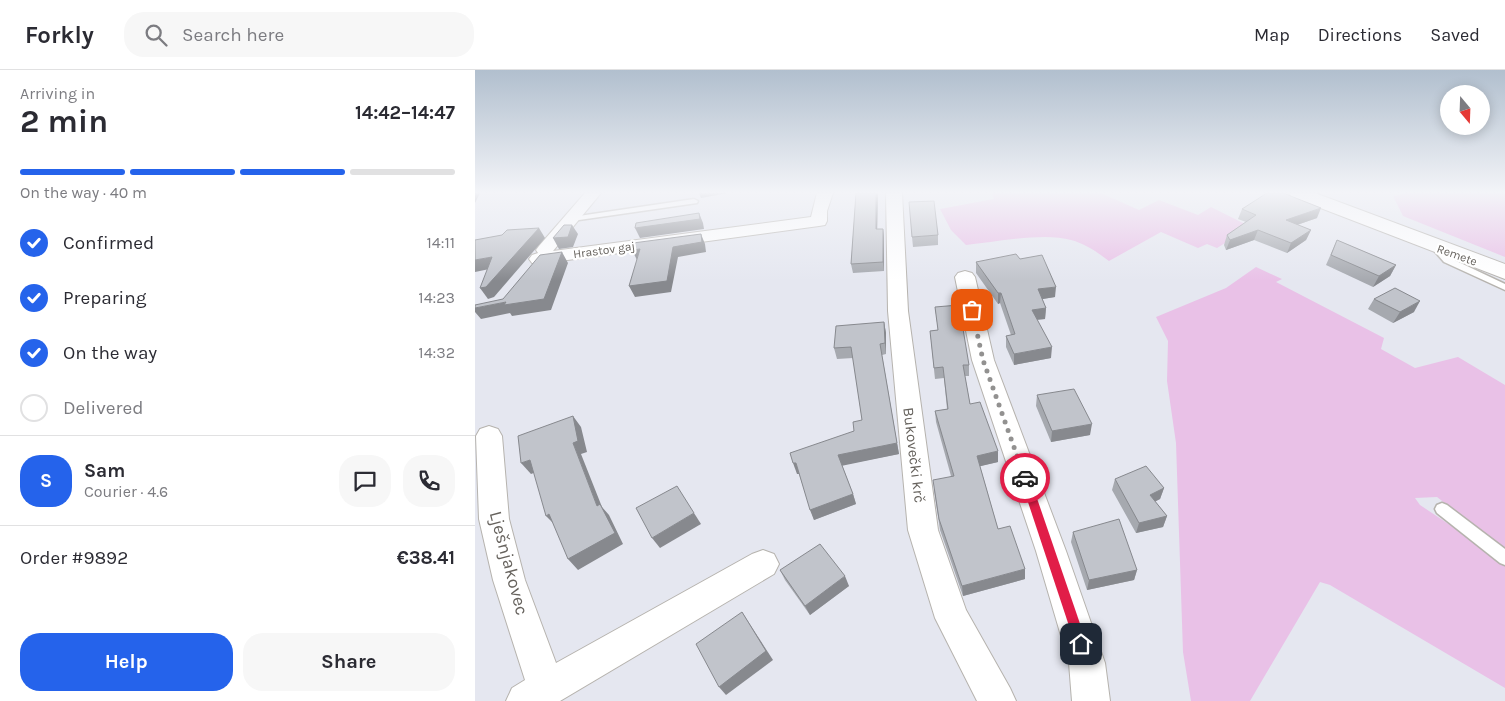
<!DOCTYPE html>
<meta charset="utf-8">
<style>
body{margin:0;font-family:Karla,sans-serif;background:#f7f7f7;color:#2b2b33;height:100vh;display:flex;flex-direction:column;font-size:19px;white-space:nowrap}
*{box-sizing:border-box;margin:0}
p{font-size:16px;color:#7c7c81}
.icon{flex:none;width:28px;height:28px;fill:none;stroke:currentColor;stroke-width:2;stroke-linecap:round;stroke-linejoin:round}
.map{position:relative;flex:1;overflow:hidden}
.details{display:flex;flex-direction:column;background:#fff;width:475px}
.details>*{flex:none}
.needle{width:32px;rotate:161deg}
.tools{position:absolute;left:965px;top:15px;display:grid;gap:10px}
.tools a{display:grid;place-items:center;width:50px;height:50px;border-radius:50%;background:#fff;box-shadow:0 2px 12px #0003;font-size:25px}
.pin{position:absolute;display:grid;place-items:center;width:42px;height:42px;color:#fff;margin:-21px;border-radius:10px;box-shadow:0 2px 8px #0006}
.courier{position:absolute;display:grid;place-items:center;width:50px;height:50px;margin:-25px;border:4px solid #e11d48;border-radius:50%;background:#fff;color:#222;box-shadow:0 1px 6px #0007}
.overview em{font-style:normal;font-weight:700}
.overview div{display:flex;flex-direction:column-reverse}
.overview{display:flex;align-items:center;justify-content:space-between;height:85px;padding:0 20px}
h1{font-size:32px;font-weight:700;line-height:38px}
.bar{display:grid;grid-template-columns:repeat(4,1fr);gap:8px 5px;align-content:center;height:60px;padding:0 20px}
.bar i{height:6px;border-radius:4px;background:#e1e1e2}
.bar .active{background:#2563eb}
.bar p{grid-column:span 4}
.line{display:flex;align-items:center;gap:12px;padding:0 20px;border-top:1px solid #e1e1e2}
.line div{flex:1}
.round{display:grid;place-items:center;flex:none;width:52px;height:52px;border-radius:20px;background:#f7f7f7}
ol{padding:0 20px;list-style:none}
li{display:flex;align-items:center;gap:15px;height:55px}
li p{margin-inline-start:auto}
li .icon{padding:5px;border-radius:50%;background:#2563eb;color:#fff;stroke-width:4}
li:last-child{color:#7c7c81}
li i{width:28px;height:28px;border:2px solid #e1e1e2;border-radius:50%}
.cta{display:flex;gap:10px;margin-top:auto;padding:10px 20px}
.cta a{flex:1;height:58px;border-radius:20px;background:#2563eb;color:#fff;font-size:20px;font-weight:700;line-height:58px;text-align:center}
.cta a+a{background:#f7f7f7;color:#2b2b33}
header{display:flex;align-items:center;gap:30px;box-sizing:border-box;height:70px;padding:0 25px;background:#fff;border-bottom:1px solid #e1e1e2}
header strong{font-size:24px}
nav{display:flex;gap:28px;margin-inline-start:auto;font-size:18px}
.search{width:350px;height:45px;background:#f7f7f7;display:flex;align-items:center;gap:12px;box-sizing:border-box;padding:0 18px;border-radius:20px;color:#7c7c81;font-size:19px}
main{display:flex;flex:1;min-height:0}
.map>svg:first-child{display:block}
.green{fill:#e9c1e7}
.lines{fill:none;stroke-linecap:round;stroke-linejoin:round}
.service-casing{stroke:#b6b3ae;stroke-width:3}
.minor-casing{stroke:#b6b3ae;stroke-width:2}
.tertiary-casing{stroke:#b6b3ae;stroke-width:2}
.service{fill:#fff;fill-rule:evenodd}
.minor{fill:#fff;fill-rule:evenodd}
.tertiary{fill:#fff;fill-rule:evenodd}
.wall{fill:#a6a9af}
.shaded-wall{fill:#87898e}
.building{fill:#c1c4cb;stroke:#87898e}
.route{fill:#e11d48}
.done{stroke:#929190;stroke-width:5;stroke-dasharray:0 9}
.labels{text-anchor:middle;dominant-baseline:central;stroke-width:4.5;stroke-linejoin:round;paint-order:stroke}
.far-street-label{font-size:12px;fill:#66625d;stroke:#fff}
.street-label{font-size:15px;fill:#66625d;stroke:#fff}
.near-street-label{font-size:18px;fill:#66625d;stroke:#fff}
</style>
<header>
<strong>Forkly</strong>
<div class="search"><svg class="icon" aria-label="search" viewBox="0 0 24 24"><circle cx="10" cy="10" r="6"/><path d="M15 15l6 6"/></svg>Search here</div>
<nav><a>Map</a><a>Directions</a><a>Saved</a></nav>
</header>
<main>
<section class="details">
<div class="overview"><div><h1>2 min</h1><p>Arriving in</p></div><em>14:42–14:47</em></div>
<div class="bar"><i class="active"></i><i class="active"></i><i class="active"></i><i></i><p>On the way · 40 m</p></div>
<ol>
<li><svg class="icon" aria-label="check" viewBox="0 0 24 24"><path d="M5 12l5 5 9-10"/></svg>Confirmed<p>14:11</p></li>
<li><svg class="icon" aria-label="check" viewBox="0 0 24 24"><path d="M5 12l5 5 9-10"/></svg>Preparing<p>14:23</p></li>
<li><svg class="icon" aria-label="check" viewBox="0 0 24 24"><path d="M5 12l5 5 9-10"/></svg>On the way<p>14:32</p></li>
<li><i></i>Delivered</li>
</ol>
<div class="line" style="height:90px"><b class="round" style="background:#2563eb;color:#fff">S</b><div><b>Sam</b><p>Courier · 4.6</p></div><a class="round"><svg class="icon" aria-label="chat" viewBox="0 0 24 24"><path d="M4 5h16v11H9l-5 4z"/></svg></a><a class="round"><svg class="icon" aria-label="phone" viewBox="0 0 24 24"><path d="M5 4h4l2 5-3 2q2 4 5 5l2-3 5 2v4C11 20 4 13 5 4z"/></svg></a></div>
<div class="line" style="height:65px"><div>Order #9892</div><b>€38.41</b></div>
<div class="cta"><a>Help</a><a>Share</a></div>
</section>
<div class="map">
<svg width="1030" height="631" viewBox="0 0 1030 631">
<rect width="100%" height="100%" fill="#e5e7f0"/>
<g class="green">
<path d="M517,123H626L664,140L684,130L723,145L736,137L776,157L742,178L732,174L723,178L686,162L634,191C622,182 611,174 596,170C569,162 521,172 491,175L476,160L465,139L519,129Z"/>
<polygon points="931,123 1030,123 1030,187 928,146 918,126"/>
<polygon points="781,197 807,209 801,212 909,268 906,279 940,298 983,287 1030,315 1030,480 962,427 940,428 945,435 1002,473 1030,496 1030,618 855,515 845,512 775,631 716,631 708,582 701,373 692,311 693,271 681,247 751,218"/>
</g>
<g class="lines">
<g class="service-casing">
<g id="service">
<polygon points="219,129 223,131 222,133 97,151 93,149 97,147"/>
<polygon points="959,173 962,174 975,188 1030,214 1030,220 969,192 955,176"/>
<polygon points="967,433 972,435 1030,479 1030,495 1025,493 962,443 960,439 962,435"/>
</g>
</g>
<g class="minor-casing">
<g id="minor">
<polygon points="110,123 126,123 78,181 336,147 342,123 358,123 352,141 352,151 350,155 344,156 63,194 57,193 54,189 57,185 63,183 61,180 64,176"/>
<polygon points="411,123 427,123 433,241 463,460 491,540 535,618 541,631 502,631 460,548 433,460 413,241"/>
<polygon points="490,201 497,203 500,207 519,290 591,481 630,593 635,631 597,631 594,593 561,481 497,290 480,207 483,203"/>
<polygon points="14,356 23,359 27,366 34,449 50,510 81,593 277,484 288,480 299,484 304,494 299,504 85,631 31,631 37,618 50,610 18,510 4,449 1,366 5,359"/>
</g>
</g>
<g class="tertiary-casing">
<polygon id="tertiary" points="814,123 840,123 1030,194 1030,209 817,127"/>
</g>
<use href="#service" class="service"/>
<use href="#minor" class="minor"/>
<use href="#tertiary" class="tertiary"/>
</g>
<g class="wall">
<polygon points="381,123 403,123 402,159 408,159 409,167 409,201 378,203 376,194"/>
<polygon points="767,139 842,148 822,155 836,160 831,170 812,183 779,170 751,180 749,175 752,165 771,152 763,149"/>
<polygon points="463,165 463,175 438,177 437,167"/>
<polygon points="862,170 921,195 915,206 898,217 851,195"/>
<polygon points="545,189 580,227 567,229 571,238 570,249 562,250 576,288 539,295 531,277 531,266 536,265 525,233 523,234 501,203 501,192"/>
<polygon points="899,229 939,242 918,253 893,239"/>
<polygon points="460,237 494,295 494,306 490,306 495,334 523,392 505,396 523,459 550,499 550,509 488,526 465,460 459,420 476,406 461,352 460,341 472,339 469,308 460,309 455,261 463,260"/>
<polygon points="409,252 411,263 411,284 407,285 424,384 367,395 378,424 381,434 339,450 324,404 322,404 379,361 387,350 378,288 362,289 359,278"/>
<polygon points="562,325 615,365 576,372 561,336"/>
<polygon points="640,409 689,418 685,429 680,431 692,446 688,457 661,463 637,420"/>
<polygon points="598,462 662,500 659,510 612,520 596,472"/>
<polygon points="305,500 374,516 335,545 310,510"/>
</g>
<g class="shaded-wall">
<polygon points="0,123 5,123 0,133"/>
<polygon points="224,123 253,123 226,128"/>
<polygon points="401,123 403,123 402,168 401,159"/>
<polygon points="846,138 842,148 807,160 811,150"/>
<polygon points="224,143 228,153 229,159 165,168 160,158"/>
<polygon points="97,155 103,164 98,177 84,179 78,168"/>
<polygon points="64,158 70,168 19,227 13,229 5,218"/>
<polygon points="408,159 409,167 409,201 408,192"/>
<polygon points="783,160 779,170 751,180 755,170"/>
<polygon points="836,160 831,170 812,183 816,173"/>
<polygon points="226,164 230,174 231,182 203,187 196,222 160,227 154,216 198,177"/>
<polygon points="165,179 162,190 157,180"/>
<polygon points="87,182 93,193 76,240 37,246 35,243 6,249 0,242 0,238 31,232"/>
<polygon points="17,187 24,197 0,202 0,190"/>
<polygon points="921,195 915,206 898,217 904,206"/>
<polygon points="581,217 580,227 562,230 563,219"/>
<polygon points="523,223 526,223 525,233 523,234"/>
<polygon points="945,231 939,242 918,253 925,242"/>
<polygon points="571,238 570,249 556,250 557,240"/>
<polygon points="409,252 411,263 411,284 410,273"/>
<polygon points="577,277 576,288 539,295 539,284"/>
<polygon points="98,346 106,357 112,382 106,384 127,437 134,445 148,474 103,500 93,489 122,436 98,373"/>
<polygon points="617,354 615,365 576,372 577,361"/>
<polygon points="422,373 424,384 366,396 363,385"/>
<polygon points="523,381 523,392 502,397 502,386"/>
<polygon points="55,390 64,401 56,404 46,393"/>
<polygon points="318,393 321,393 325,404 322,404"/>
<polygon points="689,418 685,429 672,436 675,425"/>
<polygon points="378,424 381,434 339,450 335,440"/>
<polygon points="219,443 226,454 185,478 177,468"/>
<polygon points="74,444 81,456 71,446"/>
<polygon points="692,446 688,457 661,463 664,453"/>
<polygon points="550,499 550,509 488,526 487,516"/>
<polygon points="662,500 659,510 612,520 614,510"/>
<polygon points="370,506 374,516 335,545 330,536"/>
<polygon points="267,542 298,590 251,625 244,617"/>
</g>
<g class="building">
<polygon points="381,123 401,123 401,159 408,159 408,192 376,194"/>
<polygon points="792,123 808,123 846,138 811,150 836,160 816,173 783,160 755,170 752,165 781,145 767,139"/>
<polygon points="459,131 463,165 437,167 434,132"/>
<polygon points="224,143 225,149 160,158 161,153"/>
<polygon points="89,155 97,155 93,167 78,168"/>
<polygon points="64,158 11,217 5,218 17,187 0,190 0,170 27,165 32,160"/>
<polygon points="226,164 227,172 198,177 192,211 154,216 165,179 157,180 158,173"/>
<polygon points="862,170 921,195 904,206 856,185"/>
<polygon points="87,182 69,229 29,235 31,232 0,238 0,235 28,229 65,185"/>
<polygon points="541,184 545,189 567,185 581,217 563,219 571,238 557,240 577,277 539,284 531,266 540,264 526,223 523,223 501,192"/>
<polygon points="920,218 945,231 925,242 899,229"/>
<polygon points="484,235 494,295 488,295 495,334 505,332 523,381 502,386 523,459 535,456 550,499 487,516 464,449 458,410 479,406 460,341 473,339 468,297 459,298 455,261 463,260 460,237"/>
<polygon points="409,252 410,273 405,274 422,373 363,385 378,424 335,440 321,393 318,393 315,383 379,361 378,352 387,350 376,277 359,278 361,256"/>
<polygon points="599,319 617,354 577,361 562,325"/>
<polygon points="98,346 103,371 98,373 122,436 125,434 140,463 93,489 74,444 71,446 55,390 46,393 43,366"/>
<polygon points="671,396 689,418 675,425 692,446 664,453 640,409"/>
<polygon points="202,416 219,443 177,468 161,438"/>
<polygon points="644,449 662,500 614,510 598,462"/>
<polygon points="345,474 370,506 330,536 305,500"/>
<polygon points="267,542 291,581 244,617 221,574"/>
</g>
<linearGradient id="sky" x2="0" y2="1"><stop stop-color="#b1bfce"/><stop offset="0.58" stop-color="#f3f4f8"/><stop offset="1" stop-color="#f3f4f8" stop-opacity="0"/></linearGradient>
<rect width="1030" height="211" fill="url(#sky)"/>
<polygon class="route" points="550,404 555,408 612,574 610,579 606,580 602,579 600,574 545,408"/>
<g class="lines">
<polyline class="done" points="497,240 508,290 550,408"/>
</g>
<g class="labels">
<g class="far-street-label">
<text transform="translate(129 180) rotate(-8)">Hrastov gaj</text>
<text transform="translate(982 185) rotate(20)">Remete</text>
</g>
<g class="street-label">
<text transform="translate(439 385) rotate(83)">Bukovečki krč</text>
</g>
<g class="near-street-label">
<text transform="translate(34 493) rotate(75)">Lješnjakovec</text>
</g>
</g>
</svg>
<div class="tools">
<a><svg class="needle" viewBox="-14 -14 28 28"><path d="M0-13l5 13h-10z" fill="#e53935"/><path d="M0 13l5-13h-10z" fill="#7c7c81"/></svg></a>
</div>
<div class="pin" style="left:497px;top:240px;background:#ea580c"><svg class="icon" aria-label="bag" viewBox="0 0 24 24"><path d="M5 8h14l-1 12H6zM9 8a3 3 0 0 1 6 0"/></svg></div>
<div class="pin" style="left:606px;top:574px;background:#1f2937"><svg class="icon" aria-label="home" viewBox="0 0 24 24"><path d="M3 11l9-7 9 7M6 9v11h12V9"/></svg></div>
<div class="courier" style="left:550px;top:408px"><svg class="icon" aria-label="car" viewBox="0 0 24 24"><path d="M5 17H2v-5l4-1 3-4h7l3 4 3 1v5h-3M9 17h6M6 11h13"/><circle cx="7" cy="17" r="2"/><circle cx="17" cy="17" r="2"/></svg></div>
</div>
</main>
